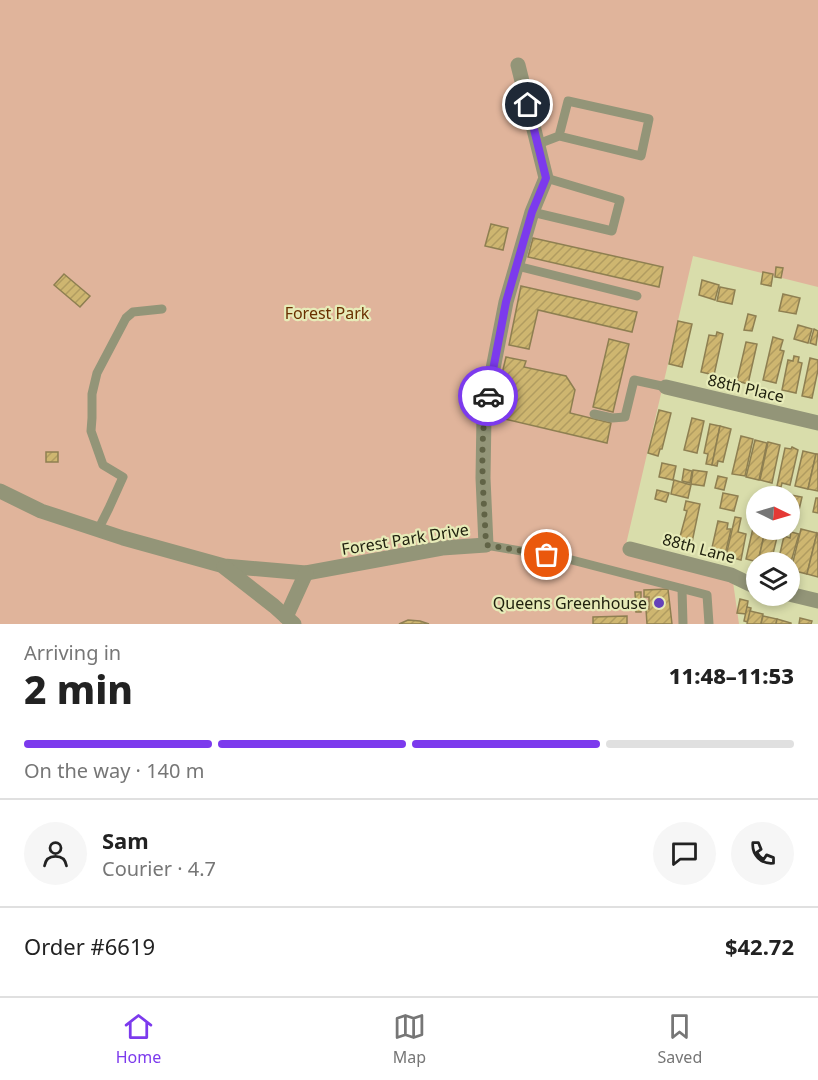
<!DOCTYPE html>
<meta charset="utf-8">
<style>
body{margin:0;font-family:"Noto Sans",sans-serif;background:#f6f6f6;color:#222;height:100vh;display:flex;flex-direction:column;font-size:22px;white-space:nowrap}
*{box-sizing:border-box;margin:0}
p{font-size:20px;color:#767676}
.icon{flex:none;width:33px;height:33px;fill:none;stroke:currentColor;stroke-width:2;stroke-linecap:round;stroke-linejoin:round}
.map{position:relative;height:624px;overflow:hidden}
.drawer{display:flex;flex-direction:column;background:#fff;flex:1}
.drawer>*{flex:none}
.needle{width:39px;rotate:95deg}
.fabs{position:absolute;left:746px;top:486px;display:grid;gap:12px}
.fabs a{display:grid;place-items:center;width:54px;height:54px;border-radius:50%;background:#fff;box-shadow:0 3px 9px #0003;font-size:30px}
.pin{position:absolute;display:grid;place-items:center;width:51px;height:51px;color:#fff;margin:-26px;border:3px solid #fff;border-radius:50%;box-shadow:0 2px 6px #0007}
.courier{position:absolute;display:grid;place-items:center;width:60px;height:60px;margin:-30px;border:4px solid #7c3aed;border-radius:50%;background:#fff;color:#222;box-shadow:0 2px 8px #0007}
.summary em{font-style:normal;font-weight:800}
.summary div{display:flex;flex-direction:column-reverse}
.summary{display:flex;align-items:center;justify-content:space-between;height:102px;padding:0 24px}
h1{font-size:39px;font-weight:800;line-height:45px}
.bar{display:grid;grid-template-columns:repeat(4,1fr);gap:9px 6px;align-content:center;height:72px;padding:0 24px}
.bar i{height:8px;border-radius:4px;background:#e0e0e0}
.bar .on{background:#7c3aed}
.bar p{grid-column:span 4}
.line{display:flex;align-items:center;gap:15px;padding:0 24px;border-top:2px solid #e0e0e0}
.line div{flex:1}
.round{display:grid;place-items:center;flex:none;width:63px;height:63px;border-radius:32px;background:#f6f6f6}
.menu{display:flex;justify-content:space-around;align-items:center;height:84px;border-top:2px solid #e0e0e0;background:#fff;font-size:16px;color:#767676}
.menu a{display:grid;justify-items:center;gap:3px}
.menu .on{color:#7c3aed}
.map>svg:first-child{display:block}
.green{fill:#e0b49b}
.building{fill:url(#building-hatch);stroke:#8e7f51;stroke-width:1.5}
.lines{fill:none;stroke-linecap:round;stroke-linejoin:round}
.service{stroke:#939578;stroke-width:9}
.minor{stroke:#939578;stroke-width:15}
.done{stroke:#616346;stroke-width:6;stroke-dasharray:0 10.8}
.route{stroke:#7c3aed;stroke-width:8}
.poi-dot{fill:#6442ba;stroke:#e7ebb8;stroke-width:2}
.labels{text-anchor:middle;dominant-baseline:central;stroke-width:4.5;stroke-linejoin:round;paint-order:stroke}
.park-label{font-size:16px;fill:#6a3000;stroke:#e7ebb8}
.street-label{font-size:16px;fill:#21220f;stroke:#e7ebb8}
.poi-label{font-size:16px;fill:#21220f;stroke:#e7ebb8;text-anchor:end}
</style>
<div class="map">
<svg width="818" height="624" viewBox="0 0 818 624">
<defs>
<pattern id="building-hatch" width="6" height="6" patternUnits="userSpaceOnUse" patternTransform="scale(1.5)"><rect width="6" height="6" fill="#ceb670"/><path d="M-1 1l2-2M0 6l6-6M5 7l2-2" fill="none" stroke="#b19c60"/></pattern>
</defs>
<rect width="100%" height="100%" fill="#d9ddab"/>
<polygon class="green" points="0,0 818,0 818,287 693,256 624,553 733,582 739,624 0,624"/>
<g class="building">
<polygon points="491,224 508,228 503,250 485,246"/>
<polygon points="533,238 663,267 659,287 528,257"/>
<polygon points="776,267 783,268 781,278 775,277"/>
<polygon points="763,272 773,274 771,286 761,284"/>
<polygon points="64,274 90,296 80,307 54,285"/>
<polygon points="702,280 719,285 715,300 699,295"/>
<polygon points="521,286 637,312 632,332 538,310 529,349 509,345"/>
<polygon points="720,287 735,290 732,304 717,301"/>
<polygon points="783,294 800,298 796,314 779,311"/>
<polygon points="748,314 756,316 752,331 744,330"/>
<polygon points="678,321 692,324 682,367 669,364"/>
<polygon points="798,325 812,329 808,343 794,339"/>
<polygon points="814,329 818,331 816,345 810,343"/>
<polygon points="717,332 723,334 714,375 701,372 709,335 716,336"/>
<polygon points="773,337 783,340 780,350 784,351 776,383 763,380"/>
<polygon points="609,339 629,344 613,412 593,407"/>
<polygon points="746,342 757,344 748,384 737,381"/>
<polygon points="794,356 799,357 798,362 802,363 796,393 782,390 788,360 793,361"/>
<polygon points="506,357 526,361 524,367 566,376 575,390 570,413 611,423 607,443 492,416"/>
<polygon points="810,358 818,360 818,370 812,398 802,396"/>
<polygon points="659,410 671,413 662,449 660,449 658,456 648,453"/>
<polygon points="692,418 704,421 697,453 684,450"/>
<polygon points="710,424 720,426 712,465 706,464 708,454 704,453"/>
<polygon points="720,426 731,429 723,462 718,461 717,466 712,465"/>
<polygon points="741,436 753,439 745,476 732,474"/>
<polygon points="755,440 767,443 759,480 746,477"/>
<polygon points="768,442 780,445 772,483 760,480"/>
<polygon points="792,447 798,450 790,485 782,483 781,487 777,486 785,448 791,449"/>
<polygon points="803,451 816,454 808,489 795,486"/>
<rect x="46" y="452" width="12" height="10"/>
<polygon points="816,454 818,454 818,491 808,489"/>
<polygon points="662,463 676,466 673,480 659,477"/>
<polygon points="684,469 692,471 690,483 682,481"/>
<polygon points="693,470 707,472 704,486 691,484"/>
<polygon points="718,476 727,478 724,490 715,488"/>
<polygon points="674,480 691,485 688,498 671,494"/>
<polygon points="657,490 669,493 666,502 655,499"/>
<polygon points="723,493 738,496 734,511 720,508"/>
<polygon points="791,495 802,497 799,510 789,508"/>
<polygon points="816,498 818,498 818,513 813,512"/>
<polygon points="686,501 700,504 691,547 678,544 687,511 684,510"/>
<polygon points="789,508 799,510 797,523 789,521"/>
<polygon points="735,517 741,518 738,532 746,534 741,560 726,556"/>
<polygon points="718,521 728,523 727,529 731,529 725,555 711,552"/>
<polygon points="753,528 765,531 758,562 746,559"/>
<polygon points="801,529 817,533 807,574 791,570"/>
<polygon points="765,531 778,533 771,562 758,562"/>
<polygon points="791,532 799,534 789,569 789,562 778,562 784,536 790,538"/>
<polygon points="817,533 818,534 818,577 807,574"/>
<polygon points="668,589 672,624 647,624 646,609 649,609 649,597 644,597 644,590"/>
<polygon points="635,592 641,592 641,612 636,612"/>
<polygon points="740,599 748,601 746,614 737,613"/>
<polygon points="747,607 751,608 748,622 744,621"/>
<polygon points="750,611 763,614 761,624 747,624"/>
<polygon points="627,616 627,624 593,624 593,617"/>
<polygon points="763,616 777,619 776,624 761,624"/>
<polygon points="800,618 812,621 811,624 799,624"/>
<polygon points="777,619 791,623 791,624 776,624"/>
<polygon points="408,620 420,621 429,624 399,624"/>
</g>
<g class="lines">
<g class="service">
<polyline points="538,144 559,136 641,156 649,119 568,101 559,136"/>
<polyline points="532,212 612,231 620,200 546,178"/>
<polyline points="517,266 637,296"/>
<polyline points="594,414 612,418 625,417 634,380 666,387"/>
<polyline points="98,530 109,508 123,477 103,465 91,431 92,418 92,394 97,373 126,318 133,312 162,309"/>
<polyline points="486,545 568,559 707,595 709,624"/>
<polyline points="682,589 683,624"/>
</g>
<g class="minor">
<polyline points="666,387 818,423"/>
<polyline points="0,491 41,511 123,538 224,566 306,573 442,548 486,545 483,478 484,415 506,302 532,212 546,178 518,65"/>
<polyline points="630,549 731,575 756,587"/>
<polyline points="224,567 274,606 294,624"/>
<polyline points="789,594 818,601"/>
<polyline points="286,617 306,573"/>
</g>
</g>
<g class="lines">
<path class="done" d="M488,396C478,444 484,496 486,545L547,555"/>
<polyline class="route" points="488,396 506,302 532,212 546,178 528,105"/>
</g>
<circle class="poi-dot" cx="659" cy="603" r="6"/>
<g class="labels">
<g class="park-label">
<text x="327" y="313">Forest Park</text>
</g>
<g class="street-label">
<text transform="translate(746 388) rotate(13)">88th Place</text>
<text transform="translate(405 539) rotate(-9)">Forest Park Drive</text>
<text transform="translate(699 548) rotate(15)">88th Lane</text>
</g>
<g class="poi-label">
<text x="647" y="603">Queens Greenhouse</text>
</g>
</g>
</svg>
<div class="fabs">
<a><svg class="needle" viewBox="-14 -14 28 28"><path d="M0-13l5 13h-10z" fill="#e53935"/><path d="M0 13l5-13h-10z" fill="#767676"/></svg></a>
<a><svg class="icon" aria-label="layers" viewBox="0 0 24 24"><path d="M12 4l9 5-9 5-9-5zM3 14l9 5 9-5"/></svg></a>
</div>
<div class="pin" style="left:547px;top:555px;background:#ea580c"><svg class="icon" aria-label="bag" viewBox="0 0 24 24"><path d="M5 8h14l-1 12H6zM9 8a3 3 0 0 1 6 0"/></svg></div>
<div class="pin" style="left:528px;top:105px;background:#1f2937"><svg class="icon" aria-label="home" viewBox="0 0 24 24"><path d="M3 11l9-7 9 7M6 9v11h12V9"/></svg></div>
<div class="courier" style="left:488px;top:396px"><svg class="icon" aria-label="car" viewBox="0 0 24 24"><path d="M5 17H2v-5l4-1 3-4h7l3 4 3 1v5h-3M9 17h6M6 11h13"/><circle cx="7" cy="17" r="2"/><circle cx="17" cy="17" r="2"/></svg></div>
</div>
<section class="drawer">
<div class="summary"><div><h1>2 min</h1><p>Arriving in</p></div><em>11:48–11:53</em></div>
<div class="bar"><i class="on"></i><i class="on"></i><i class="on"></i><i></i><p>On the way · 140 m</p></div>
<div class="line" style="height:108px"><a class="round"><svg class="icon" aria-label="person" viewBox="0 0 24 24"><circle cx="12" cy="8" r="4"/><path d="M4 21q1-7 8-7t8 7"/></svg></a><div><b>Sam</b><p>Courier · 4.7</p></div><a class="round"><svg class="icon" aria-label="chat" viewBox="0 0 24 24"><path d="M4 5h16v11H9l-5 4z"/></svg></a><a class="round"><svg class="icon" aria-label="phone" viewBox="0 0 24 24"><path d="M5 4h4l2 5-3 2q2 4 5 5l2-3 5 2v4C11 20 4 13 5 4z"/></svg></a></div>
<div class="line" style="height:78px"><div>Order #6619</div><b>$42.72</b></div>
</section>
<nav class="menu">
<a class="on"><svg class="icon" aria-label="home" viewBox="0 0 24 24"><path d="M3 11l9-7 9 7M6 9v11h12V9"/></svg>Home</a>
<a><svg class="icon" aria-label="map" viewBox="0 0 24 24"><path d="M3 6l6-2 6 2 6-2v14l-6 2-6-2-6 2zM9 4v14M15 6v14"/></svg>Map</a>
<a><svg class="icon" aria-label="saved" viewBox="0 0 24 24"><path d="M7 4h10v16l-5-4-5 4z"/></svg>Saved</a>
</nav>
